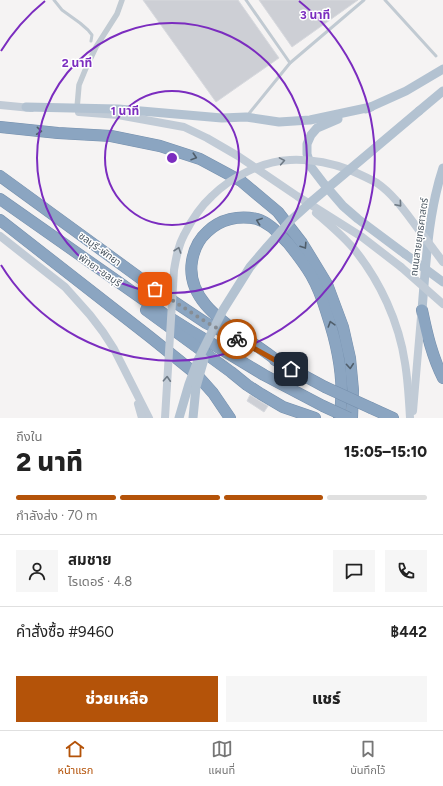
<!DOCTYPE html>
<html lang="th">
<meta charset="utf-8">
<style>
body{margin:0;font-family:Figtree,"Noto Sans Thai",sans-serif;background:#f6f6f6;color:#222;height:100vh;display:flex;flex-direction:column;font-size:15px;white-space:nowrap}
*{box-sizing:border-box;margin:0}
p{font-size:13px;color:#767676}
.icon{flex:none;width:22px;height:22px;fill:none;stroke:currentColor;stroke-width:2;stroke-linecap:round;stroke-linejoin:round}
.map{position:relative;height:418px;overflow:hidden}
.panel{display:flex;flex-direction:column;background:#fff;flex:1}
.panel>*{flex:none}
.pin{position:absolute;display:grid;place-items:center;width:34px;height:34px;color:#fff;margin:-17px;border-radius:8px;box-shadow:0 2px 6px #0006}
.courier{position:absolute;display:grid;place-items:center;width:40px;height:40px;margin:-20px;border:3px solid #b45309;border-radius:50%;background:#fff;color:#222;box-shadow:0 1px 5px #0007}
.headline em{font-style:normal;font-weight:800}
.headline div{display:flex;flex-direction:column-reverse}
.headline{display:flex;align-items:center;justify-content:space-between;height:68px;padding:0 16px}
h1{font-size:26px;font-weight:800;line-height:30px}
.bar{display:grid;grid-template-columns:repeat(4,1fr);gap:6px 4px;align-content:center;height:48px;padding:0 16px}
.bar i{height:5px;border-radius:3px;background:#e0e0e0}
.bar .active{background:#b45309}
.bar p{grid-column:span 4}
.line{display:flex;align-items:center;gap:10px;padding:0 16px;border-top:1px solid #e0e0e0}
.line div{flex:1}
.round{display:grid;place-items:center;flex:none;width:42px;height:42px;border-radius:0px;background:#f6f6f6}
.action{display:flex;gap:8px;margin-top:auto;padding:8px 16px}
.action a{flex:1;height:46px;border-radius:0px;background:#b45309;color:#fff;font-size:16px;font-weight:800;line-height:46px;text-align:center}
.action a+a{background:#f6f6f6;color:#222}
.menu{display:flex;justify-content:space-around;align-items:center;height:56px;border-top:1px solid #e0e0e0;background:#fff;font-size:11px;color:#767676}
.menu a{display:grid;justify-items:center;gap:2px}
.menu .active{color:#b45309}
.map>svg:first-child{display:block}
.building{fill:#cdcfd5;stroke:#d7d9de}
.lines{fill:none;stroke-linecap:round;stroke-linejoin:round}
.motorway-casing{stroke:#7690ad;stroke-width:12}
.service{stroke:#c1cad2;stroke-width:3}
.minor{stroke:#c1cad2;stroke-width:5.5}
.secondary{stroke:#c1cbd6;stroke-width:8}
.primary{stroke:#b3c2d1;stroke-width:9}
.motorway{stroke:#8ba5c1;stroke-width:11}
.motorway-bridge-casing{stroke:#7690ad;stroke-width:12;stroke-linecap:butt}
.secondary-bridge{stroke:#c1cbd6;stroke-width:8}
.primary-bridge{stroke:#b3c2d1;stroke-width:9}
.motorway-bridge{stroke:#8ba5c1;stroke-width:11}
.oneway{stroke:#505e6b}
.oneway2{stroke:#6e7984}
.done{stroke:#868d94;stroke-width:4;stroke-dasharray:0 7.2}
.route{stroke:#b45309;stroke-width:5}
.ring{fill:none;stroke:#7b2cbf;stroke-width:2}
.labels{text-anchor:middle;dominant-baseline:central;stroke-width:3;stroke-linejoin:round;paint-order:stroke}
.street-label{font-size:10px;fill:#4a5661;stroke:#fff}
.centre{fill:#7b2cbf;stroke:#fff;stroke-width:2}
.ring-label{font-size:12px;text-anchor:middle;font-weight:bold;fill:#7b2cbf;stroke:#fff;stroke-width:3;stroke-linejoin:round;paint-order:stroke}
</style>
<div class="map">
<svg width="443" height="418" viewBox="0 0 443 418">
<rect width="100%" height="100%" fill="#f5f3f3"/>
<g class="building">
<polygon points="143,0 238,0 279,58 216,102"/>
<polygon points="259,0 358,0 292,47"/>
<polygon points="250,395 268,406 264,412 247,401"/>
</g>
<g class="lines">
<g class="motorway-casing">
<g id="motorway">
<polyline points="0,127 58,133 111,136 160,146 200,159 241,181 278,212 302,243 327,284 343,327 350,358 353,390 352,418"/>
<polyline points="0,176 155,289 206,323 233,337"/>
<polyline points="0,199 164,314 191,331 264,375 323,406"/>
<polyline points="0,220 150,337 196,374 213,393 230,418"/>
<polyline points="146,310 231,372 247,385 261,394 283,407 315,418"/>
<path d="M422,310C427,334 432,356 443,378"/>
<polyline points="275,360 325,387"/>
<path d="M280,363C269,354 257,346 245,338C220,320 186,297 192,261C194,249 198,240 207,232C220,219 239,215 257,219C270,223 279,234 288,243C296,253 304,263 311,275C318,287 323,301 327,314C338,347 346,383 339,418"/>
<polyline points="371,408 393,418"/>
</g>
</g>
<g class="service">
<polyline points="54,0 62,10 80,23 88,30 92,35 91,41"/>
<polyline points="246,0 290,63"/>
<polyline points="385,0 436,56"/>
<polyline points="247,116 290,63 364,0"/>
</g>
<polyline class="minor" points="77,108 79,85 86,68 96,47 117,14 122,0"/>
<g class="secondary">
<polyline points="0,105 31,108"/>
<polyline points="79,112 118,115 184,127 207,138 238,156 297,196 362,237 401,267"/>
<path d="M316,213C329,224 343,236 354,249C380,281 399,322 405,363C408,381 409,400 410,418"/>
<polyline points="0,236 65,287 90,315 103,332 114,349 149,418"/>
<polyline points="138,404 142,418"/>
<polyline points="413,411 421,317"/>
</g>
<g class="primary">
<polyline points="26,107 118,109 222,118 246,117 279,122 310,120 371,107"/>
<polyline points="366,109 406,91 443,69"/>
<polyline points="419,111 443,91"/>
<polyline points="338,119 317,128 311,135 307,144 307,154 311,167 324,184 343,206 358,219 405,254"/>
<path d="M422,310C426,263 428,213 443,168"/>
</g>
<use href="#motorway" class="motorway"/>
<g class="motorway-bridge-casing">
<g id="motorway-bridge">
<polyline points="325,387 371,408"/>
<polyline points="323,406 349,418"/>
</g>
</g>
<g class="secondary-bridge">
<polyline points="401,267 443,304"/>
<path d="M165,418L174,270C176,258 178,246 184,235C191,221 200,207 212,196C231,177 263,161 290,160C311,159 331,163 350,170C359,174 368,178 377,183C393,194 404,210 416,226C425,238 434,250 443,262"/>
</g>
<g class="primary-bridge">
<polyline points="405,254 443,282"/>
<polyline points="179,418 189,384 198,360 223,310 250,267 267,247 291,220 311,202 419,111"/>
<polyline points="193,418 196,387 204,359"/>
</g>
<use href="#motorway-bridge" class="motorway-bridge"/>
</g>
<defs><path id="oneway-chevron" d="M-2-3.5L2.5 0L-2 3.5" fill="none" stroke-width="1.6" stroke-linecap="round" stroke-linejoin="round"/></defs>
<g class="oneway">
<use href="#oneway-chevron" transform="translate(39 131) rotate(6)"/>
<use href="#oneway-chevron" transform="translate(194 157) rotate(18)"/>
<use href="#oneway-chevron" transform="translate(259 221) rotate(-160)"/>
<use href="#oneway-chevron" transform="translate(304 246) rotate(57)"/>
<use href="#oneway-chevron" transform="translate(331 324) rotate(-107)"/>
<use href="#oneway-chevron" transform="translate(350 366) rotate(85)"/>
</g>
<g class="oneway2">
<use href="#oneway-chevron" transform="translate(282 161) rotate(-10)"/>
<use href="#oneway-chevron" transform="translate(399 204) rotate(49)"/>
<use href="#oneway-chevron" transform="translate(178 250) rotate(-71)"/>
<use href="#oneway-chevron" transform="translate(167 379) rotate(-87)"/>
</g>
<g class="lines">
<polyline class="done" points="155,289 206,322 237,339"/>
<polyline class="route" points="237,339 291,369"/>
</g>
<g class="ring">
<circle cx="172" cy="158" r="67"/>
<circle cx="172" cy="158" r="135"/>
<path d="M1 51A202 202 0 0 1 45 1M299 1A202 202 0 1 1 1 265"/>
</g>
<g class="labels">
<g class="street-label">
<text transform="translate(419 237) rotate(-82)">ถนนสายยุทธศาสตร์</text>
<text transform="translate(100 249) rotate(36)">ชลบุรี-พัทยา</text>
<text transform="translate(100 270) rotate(35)">พัทยา-ชลบุรี</text>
</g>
</g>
<circle cx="172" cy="158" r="6" class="centre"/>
<g class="ring-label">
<text x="315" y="19">3 นาที</text>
<text x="77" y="67">2 นาที</text>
<text x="125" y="115">1 นาที</text>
</g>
</svg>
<div class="pin" style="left:155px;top:289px;background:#ea580c"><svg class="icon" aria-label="bag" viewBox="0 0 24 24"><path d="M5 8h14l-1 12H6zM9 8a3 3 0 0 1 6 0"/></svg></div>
<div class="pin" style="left:291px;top:369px;background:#1f2937"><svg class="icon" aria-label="home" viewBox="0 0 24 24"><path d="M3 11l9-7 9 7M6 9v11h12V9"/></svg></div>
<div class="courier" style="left:237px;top:339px"><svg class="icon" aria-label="bike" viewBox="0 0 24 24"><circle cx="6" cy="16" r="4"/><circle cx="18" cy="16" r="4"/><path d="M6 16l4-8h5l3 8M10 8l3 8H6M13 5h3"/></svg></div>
</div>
<section class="panel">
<div class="headline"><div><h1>2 นาที</h1><p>ถึงใน</p></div><em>15:05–15:10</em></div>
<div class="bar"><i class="active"></i><i class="active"></i><i class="active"></i><i></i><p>กำลังส่ง · 70 m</p></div>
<div class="line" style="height:72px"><a class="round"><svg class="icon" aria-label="person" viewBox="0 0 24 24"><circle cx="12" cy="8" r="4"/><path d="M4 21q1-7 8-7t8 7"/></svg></a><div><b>สมชาย</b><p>ไรเดอร์ · 4.8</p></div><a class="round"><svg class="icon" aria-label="chat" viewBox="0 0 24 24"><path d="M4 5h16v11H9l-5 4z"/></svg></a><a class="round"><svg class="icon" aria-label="phone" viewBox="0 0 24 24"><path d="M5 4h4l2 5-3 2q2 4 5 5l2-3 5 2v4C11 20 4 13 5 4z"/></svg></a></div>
<div class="line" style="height:52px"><div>คำสั่งซื้อ #9460</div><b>฿442</b></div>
<div class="action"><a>ช่วยเหลือ</a><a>แชร์</a></div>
</section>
<nav class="menu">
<a class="active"><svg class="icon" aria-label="home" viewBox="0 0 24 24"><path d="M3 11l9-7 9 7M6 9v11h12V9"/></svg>หน้าแรก</a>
<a><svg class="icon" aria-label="map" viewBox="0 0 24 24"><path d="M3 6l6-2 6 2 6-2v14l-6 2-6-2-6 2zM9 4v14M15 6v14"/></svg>แผนที่</a>
<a><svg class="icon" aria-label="saved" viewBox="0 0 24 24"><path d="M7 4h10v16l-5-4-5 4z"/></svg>บันทึกไว้</a>
</nav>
